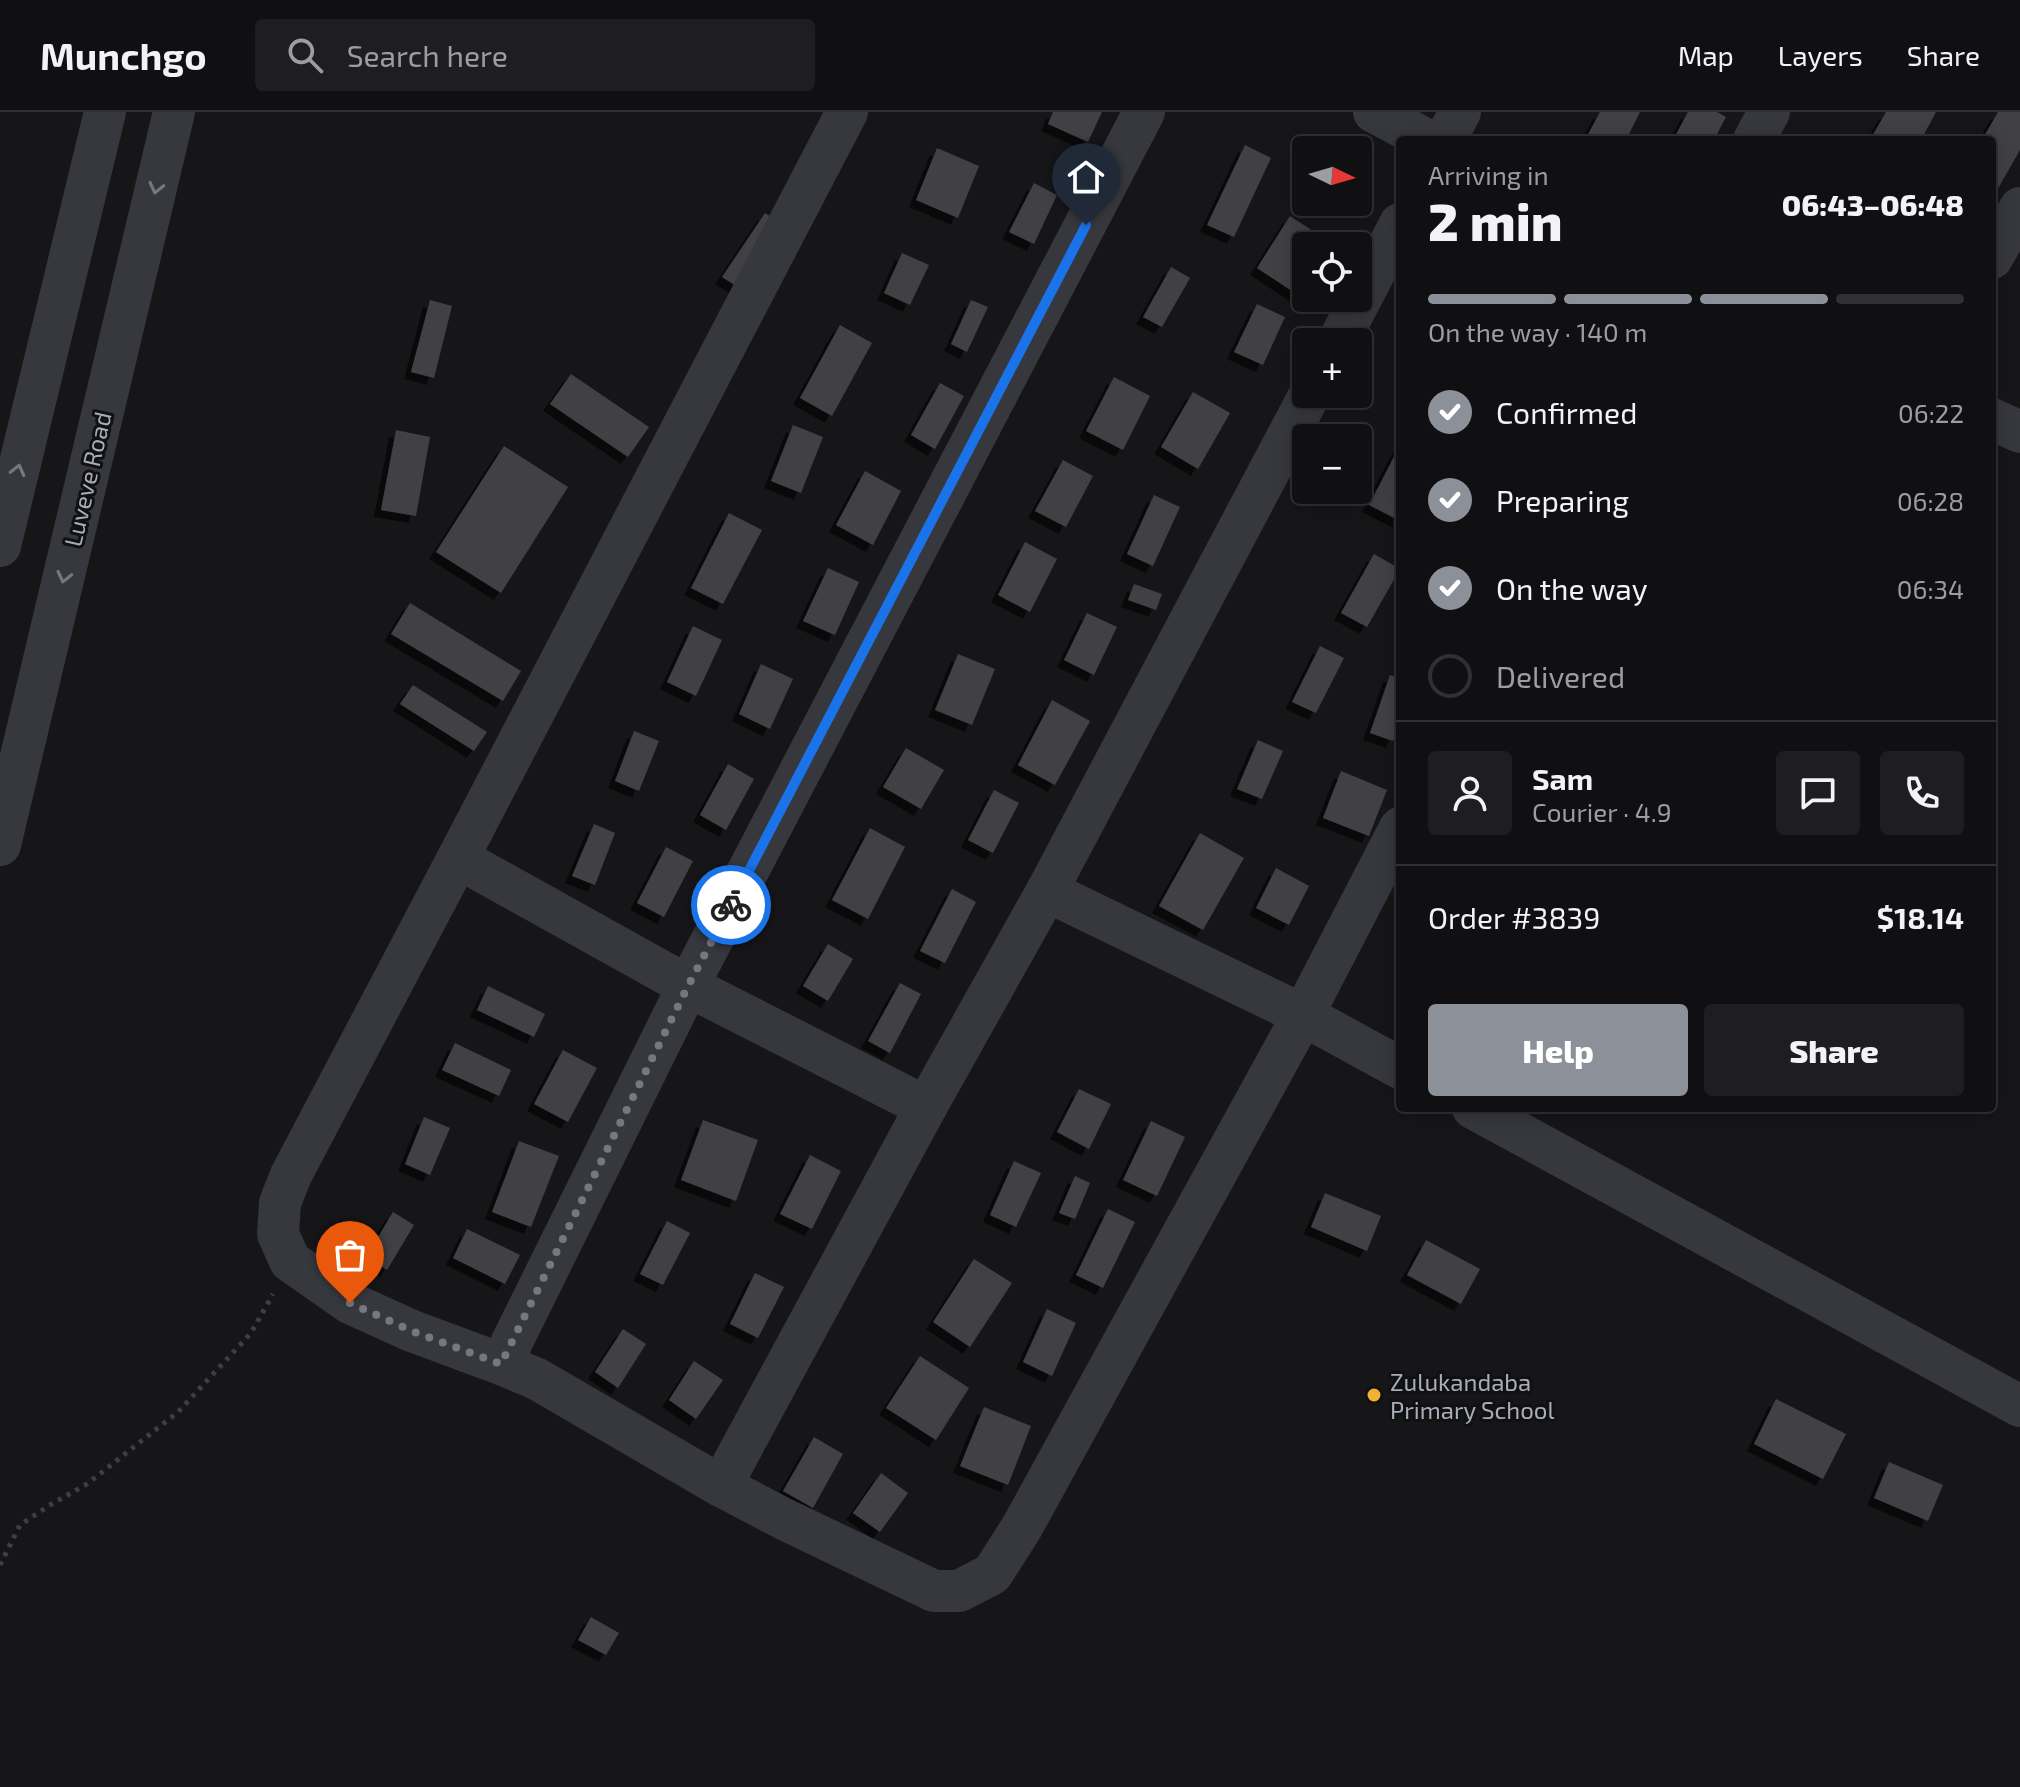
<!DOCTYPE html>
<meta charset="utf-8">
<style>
body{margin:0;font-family:"Exo 2",sans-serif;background:#1e1e20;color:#f1f3f6;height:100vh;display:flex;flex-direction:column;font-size:30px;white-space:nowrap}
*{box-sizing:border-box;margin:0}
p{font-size:26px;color:#9c9d9f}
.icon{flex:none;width:44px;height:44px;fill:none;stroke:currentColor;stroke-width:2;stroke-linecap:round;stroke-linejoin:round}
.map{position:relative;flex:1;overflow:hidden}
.details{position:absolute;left:1396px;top:24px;width:600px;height:976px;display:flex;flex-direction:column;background:#101012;border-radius:8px;box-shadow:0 4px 20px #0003,0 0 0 2px #303032}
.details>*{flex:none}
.needle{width:52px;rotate:95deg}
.fabs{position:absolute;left:1292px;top:24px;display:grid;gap:16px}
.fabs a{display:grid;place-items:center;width:80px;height:80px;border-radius:8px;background:#101012;box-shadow:0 4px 20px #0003,0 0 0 2px #303032;font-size:40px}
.pin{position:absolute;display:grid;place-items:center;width:68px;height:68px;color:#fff;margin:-82px -34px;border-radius:50% 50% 50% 0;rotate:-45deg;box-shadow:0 0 8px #0007}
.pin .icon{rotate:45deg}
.courier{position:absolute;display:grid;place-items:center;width:80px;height:80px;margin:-40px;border:6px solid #1a73e8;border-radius:50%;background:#fff;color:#222;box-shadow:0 2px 10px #0007}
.summary em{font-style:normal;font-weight:800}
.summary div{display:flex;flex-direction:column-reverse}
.summary{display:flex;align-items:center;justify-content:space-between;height:136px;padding:0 32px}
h1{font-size:52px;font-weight:800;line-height:60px}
.bar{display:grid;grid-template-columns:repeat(4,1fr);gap:12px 8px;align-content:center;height:96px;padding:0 32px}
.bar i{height:10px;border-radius:6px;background:#303032}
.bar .current{background:#8c9099}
.bar p{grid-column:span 4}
.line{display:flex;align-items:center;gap:20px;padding:0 32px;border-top:2px solid #303032}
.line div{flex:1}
.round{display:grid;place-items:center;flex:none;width:84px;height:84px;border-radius:8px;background:#1e1e20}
ol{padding:0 32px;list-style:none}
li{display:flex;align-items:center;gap:24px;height:88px}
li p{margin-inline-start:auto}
li .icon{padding:8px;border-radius:50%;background:#8c9099;color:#fff;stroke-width:4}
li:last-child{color:#9c9d9f}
li i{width:44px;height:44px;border:4px solid #303032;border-radius:50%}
.button{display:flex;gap:16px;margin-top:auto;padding:16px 32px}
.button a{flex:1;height:92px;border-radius:8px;background:#8c9099;color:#fff;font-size:32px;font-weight:800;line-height:92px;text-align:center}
.button a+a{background:#1e1e20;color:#f1f3f6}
header{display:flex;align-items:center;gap:48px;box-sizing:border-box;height:112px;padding:0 40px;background:#101012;border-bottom:2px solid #303032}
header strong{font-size:38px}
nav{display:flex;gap:44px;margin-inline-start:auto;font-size:28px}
.search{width:560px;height:72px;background:#1e1e20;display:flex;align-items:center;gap:20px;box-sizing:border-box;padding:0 28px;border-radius:8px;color:#9c9d9f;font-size:30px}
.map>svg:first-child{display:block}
.building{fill:#404145;filter:url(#shadow)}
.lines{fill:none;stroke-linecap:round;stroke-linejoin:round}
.path{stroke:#3d3f44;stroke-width:5;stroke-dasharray:4 6;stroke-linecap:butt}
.minor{stroke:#37383d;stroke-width:42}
.oneway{stroke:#757881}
.done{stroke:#757880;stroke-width:8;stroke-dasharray:0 14.4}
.route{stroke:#1a73e8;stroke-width:10}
.poi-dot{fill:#f2b134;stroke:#111113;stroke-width:3}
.labels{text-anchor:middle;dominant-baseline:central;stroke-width:6;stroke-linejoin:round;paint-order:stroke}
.street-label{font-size:24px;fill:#a8adb8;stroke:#111113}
.poi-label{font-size:24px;fill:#a8adb8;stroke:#111113;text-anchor:start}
</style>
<header>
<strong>Munchgo</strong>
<div class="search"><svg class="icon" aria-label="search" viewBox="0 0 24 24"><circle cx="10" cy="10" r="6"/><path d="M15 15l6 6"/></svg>Search here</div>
<nav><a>Map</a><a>Layers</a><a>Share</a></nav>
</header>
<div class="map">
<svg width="2020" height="1675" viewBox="0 0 2020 1675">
<defs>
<filter id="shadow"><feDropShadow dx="-7" dy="7" stdDeviation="0" flood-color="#0009"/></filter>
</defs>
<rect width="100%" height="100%" fill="#161618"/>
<g class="building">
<polygon points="1053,0 1102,0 1088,30 1048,12"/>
<polygon points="1600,0 1640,0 1626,28 1585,28"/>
<polygon points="1688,0 1717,0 1726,5 1714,28 1673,28"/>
<polygon points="1886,0 1936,0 1921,28 1870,28"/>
<polygon points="1998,0 2020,0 2020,38 1992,87 1992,28 1982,28"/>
<polygon points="1245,33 1271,46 1234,125 1207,113"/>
<polygon points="937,36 979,54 958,106 916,88"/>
<polygon points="1034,71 1057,83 1034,132 1009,120"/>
<polygon points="765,101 779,110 736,174 722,165"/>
<polygon points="1290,104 1336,134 1306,134 1306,184 1304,187 1257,156"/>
<polygon points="902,141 929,153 910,193 884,181"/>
<polygon points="1171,155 1190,166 1162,215 1143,205"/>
<polygon points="430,188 452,194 434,266 411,260"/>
<polygon points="971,188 988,195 967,240 951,232"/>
<polygon points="1257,192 1285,205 1263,253 1234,240"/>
<polygon points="840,213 872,231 832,304 800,286"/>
<polygon points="571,262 649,315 628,345 550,292"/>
<polygon points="1114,265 1150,284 1123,338 1086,319"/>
<polygon points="940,271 964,284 935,337 911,323"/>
<polygon points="1193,280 1230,301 1198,357 1161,335"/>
<polygon points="793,313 823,325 801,381 771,369"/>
<polygon points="396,318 430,325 416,404 381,398"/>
<polygon points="1400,333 1400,409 1369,393"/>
<polygon points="504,334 568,375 501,481 436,440"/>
<polygon points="1063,348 1093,364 1066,415 1035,399"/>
<polygon points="865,359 901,379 873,433 836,413"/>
<polygon points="1154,383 1180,395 1153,454 1127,442"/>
<polygon points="729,401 762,418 723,492 691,476"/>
<polygon points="1025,430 1057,447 1030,500 998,483"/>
<polygon points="1374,442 1400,457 1367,515 1341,501"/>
<polygon points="828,456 859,470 835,523 803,509"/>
<polygon points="1134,472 1162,482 1156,498 1128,488"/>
<polygon points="410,491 521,559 503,589 391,522"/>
<polygon points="1087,501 1117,515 1094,563 1064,548"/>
<polygon points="693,514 722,528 696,584 667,570"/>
<polygon points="1320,534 1344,546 1316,601 1292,590"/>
<polygon points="958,542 995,557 972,613 935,598"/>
<polygon points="761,552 793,567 770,617 739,602"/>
<polygon points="1390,563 1400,566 1400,610 1393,629 1370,621"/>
<polygon points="413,573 487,620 474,639 400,592"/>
<polygon points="1052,588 1090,609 1055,673 1018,653"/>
<polygon points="634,619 659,629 639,679 615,669"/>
<polygon points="1258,628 1283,639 1262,687 1237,677"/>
<polygon points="906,636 944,658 921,697 883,675"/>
<polygon points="728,652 754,667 726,718 700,703"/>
<polygon points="1341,659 1387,678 1369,724 1323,706"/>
<polygon points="994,678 1019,691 993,741 968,728"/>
<polygon points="594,712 615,721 595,773 572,764"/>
<polygon points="870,716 905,735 868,807 832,788"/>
<polygon points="1200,721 1244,746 1203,818 1159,794"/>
<polygon points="666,735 693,749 664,805 637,791"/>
<polygon points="1276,756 1309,774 1289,813 1256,796"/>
<polygon points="952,777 976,790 945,851 920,839"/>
<polygon points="828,832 853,847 828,889 803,874"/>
<polygon points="900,871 921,882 890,941 868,929"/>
<polygon points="488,874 545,902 534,925 477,898"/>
<polygon points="455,931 511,958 499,984 442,958"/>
<polygon points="563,938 597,956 568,1010 534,992"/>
<polygon points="1079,977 1111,992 1089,1037 1057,1020"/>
<polygon points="424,1005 450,1016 430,1063 405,1052"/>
<polygon points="703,1008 758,1028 736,1089 681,1068"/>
<polygon points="1151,1009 1185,1025 1157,1084 1123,1068"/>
<polygon points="519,1029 559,1044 531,1115 492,1100"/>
<polygon points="810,1043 841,1059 812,1117 780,1102"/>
<polygon points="1014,1049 1041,1061 1016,1115 990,1103"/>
<polygon points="1075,1064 1090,1071 1075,1107 1059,1101"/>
<polygon points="1325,1081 1381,1104 1367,1139 1311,1115"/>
<polygon points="1108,1097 1135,1110 1103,1176 1076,1163"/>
<polygon points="393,1100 414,1113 387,1158 366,1145"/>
<polygon points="667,1109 690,1121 663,1173 640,1162"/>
<polygon points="467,1117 520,1143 505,1172 453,1146"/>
<polygon points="1426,1128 1480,1157 1461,1192 1407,1163"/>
<polygon points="974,1147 1012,1171 970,1235 933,1210"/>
<polygon points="755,1161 784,1175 758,1226 730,1212"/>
<polygon points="1047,1197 1076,1211 1052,1264 1023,1250"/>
<polygon points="623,1217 646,1232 618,1276 595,1260"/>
<polygon points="920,1244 969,1276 936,1328 886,1296"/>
<polygon points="694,1249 723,1268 696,1307 669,1288"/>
<polygon points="1776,1287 1846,1322 1823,1367 1754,1332"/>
<polygon points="984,1295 1031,1314 1008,1373 960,1354"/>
<polygon points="814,1325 843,1342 813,1396 783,1379"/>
<polygon points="1889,1350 1943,1373 1928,1409 1874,1386"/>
<polygon points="881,1361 908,1381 880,1420 853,1401"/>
<polygon points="591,1505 619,1521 606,1543 578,1528"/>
</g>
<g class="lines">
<polyline class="path" points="0,1453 20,1413 50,1393 87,1372 178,1300 251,1221 273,1182"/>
<g class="minor">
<polyline points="847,0 458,746 291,1063 280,1091 278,1122 290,1149 350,1191 412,1219 501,1252 537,1267 721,1374 784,1407 934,1479 959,1479 992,1462 1022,1415 1303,903 1400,716"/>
<polyline points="1374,0 1427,28"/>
<polyline points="1445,28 1460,0"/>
<polyline points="1754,28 1769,0"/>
<polyline points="1992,146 2020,96"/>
<polyline points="1338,230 1400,112"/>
<polyline points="1992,307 2020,320"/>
<polyline points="0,434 105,0"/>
<polyline points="0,733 174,0"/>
<polyline points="458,746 688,874 926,995"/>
<polyline points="1047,779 1303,903 1400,956"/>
<polyline points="1473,996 2020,1294"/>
<polyline points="501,1252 688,874 1144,0"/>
<polyline points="721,1374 926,995 1047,779 1310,282"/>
</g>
</g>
<defs><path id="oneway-chevron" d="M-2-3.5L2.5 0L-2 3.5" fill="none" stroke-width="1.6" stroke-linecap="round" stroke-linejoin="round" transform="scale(2)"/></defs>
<g class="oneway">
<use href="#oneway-chevron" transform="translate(156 76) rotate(103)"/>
<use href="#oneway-chevron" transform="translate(18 358) rotate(-76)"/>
<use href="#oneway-chevron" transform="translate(64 465) rotate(103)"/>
</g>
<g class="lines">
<polyline class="done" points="350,1191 412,1219 501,1252 688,874 731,793"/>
<polyline class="route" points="731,793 1086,113"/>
</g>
<circle class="poi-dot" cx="1374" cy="1283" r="8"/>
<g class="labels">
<g class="street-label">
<text transform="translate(87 367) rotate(-77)">Luveve Road</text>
</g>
<g class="poi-label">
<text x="1390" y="1269">Zulukandaba<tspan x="1390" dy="28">Primary School</tspan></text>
</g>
</g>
</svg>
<div class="fabs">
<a><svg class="needle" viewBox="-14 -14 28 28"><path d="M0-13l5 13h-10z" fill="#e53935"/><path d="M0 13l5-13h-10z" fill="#9c9d9f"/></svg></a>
<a><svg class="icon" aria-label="locate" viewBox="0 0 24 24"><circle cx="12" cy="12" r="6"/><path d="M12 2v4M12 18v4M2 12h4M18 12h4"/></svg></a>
<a>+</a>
<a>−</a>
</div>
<div class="pin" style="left:350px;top:1191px;background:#ea580c"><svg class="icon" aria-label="bag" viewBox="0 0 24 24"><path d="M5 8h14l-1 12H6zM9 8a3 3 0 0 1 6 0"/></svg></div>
<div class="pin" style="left:1086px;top:113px;background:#1f2937"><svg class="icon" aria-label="home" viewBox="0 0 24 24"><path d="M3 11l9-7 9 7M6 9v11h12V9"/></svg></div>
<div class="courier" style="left:731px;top:793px"><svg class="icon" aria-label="bike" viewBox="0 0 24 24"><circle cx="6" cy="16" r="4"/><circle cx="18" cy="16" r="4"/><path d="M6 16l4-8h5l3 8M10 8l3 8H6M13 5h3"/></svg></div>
<section class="details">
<div class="summary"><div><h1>2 min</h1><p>Arriving in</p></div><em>06:43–06:48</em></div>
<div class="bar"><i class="current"></i><i class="current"></i><i class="current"></i><i></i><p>On the way · 140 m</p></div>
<ol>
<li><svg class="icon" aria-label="check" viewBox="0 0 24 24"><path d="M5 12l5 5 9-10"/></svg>Confirmed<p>06:22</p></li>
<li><svg class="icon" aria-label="check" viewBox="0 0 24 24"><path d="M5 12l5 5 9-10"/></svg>Preparing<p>06:28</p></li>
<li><svg class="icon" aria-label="check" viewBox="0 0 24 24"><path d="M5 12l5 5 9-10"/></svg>On the way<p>06:34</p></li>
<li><i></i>Delivered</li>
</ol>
<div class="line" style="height:144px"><a class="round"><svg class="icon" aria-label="person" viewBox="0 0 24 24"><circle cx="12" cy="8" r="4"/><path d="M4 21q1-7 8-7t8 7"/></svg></a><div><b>Sam</b><p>Courier · 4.9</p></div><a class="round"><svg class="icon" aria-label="chat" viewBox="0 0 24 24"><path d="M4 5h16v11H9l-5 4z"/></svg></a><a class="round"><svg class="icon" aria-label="phone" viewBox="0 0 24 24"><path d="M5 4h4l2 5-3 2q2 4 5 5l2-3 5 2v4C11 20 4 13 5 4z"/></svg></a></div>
<div class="line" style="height:104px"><div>Order #3839</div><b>$18.14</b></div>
<div class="button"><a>Help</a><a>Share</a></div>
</section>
</div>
